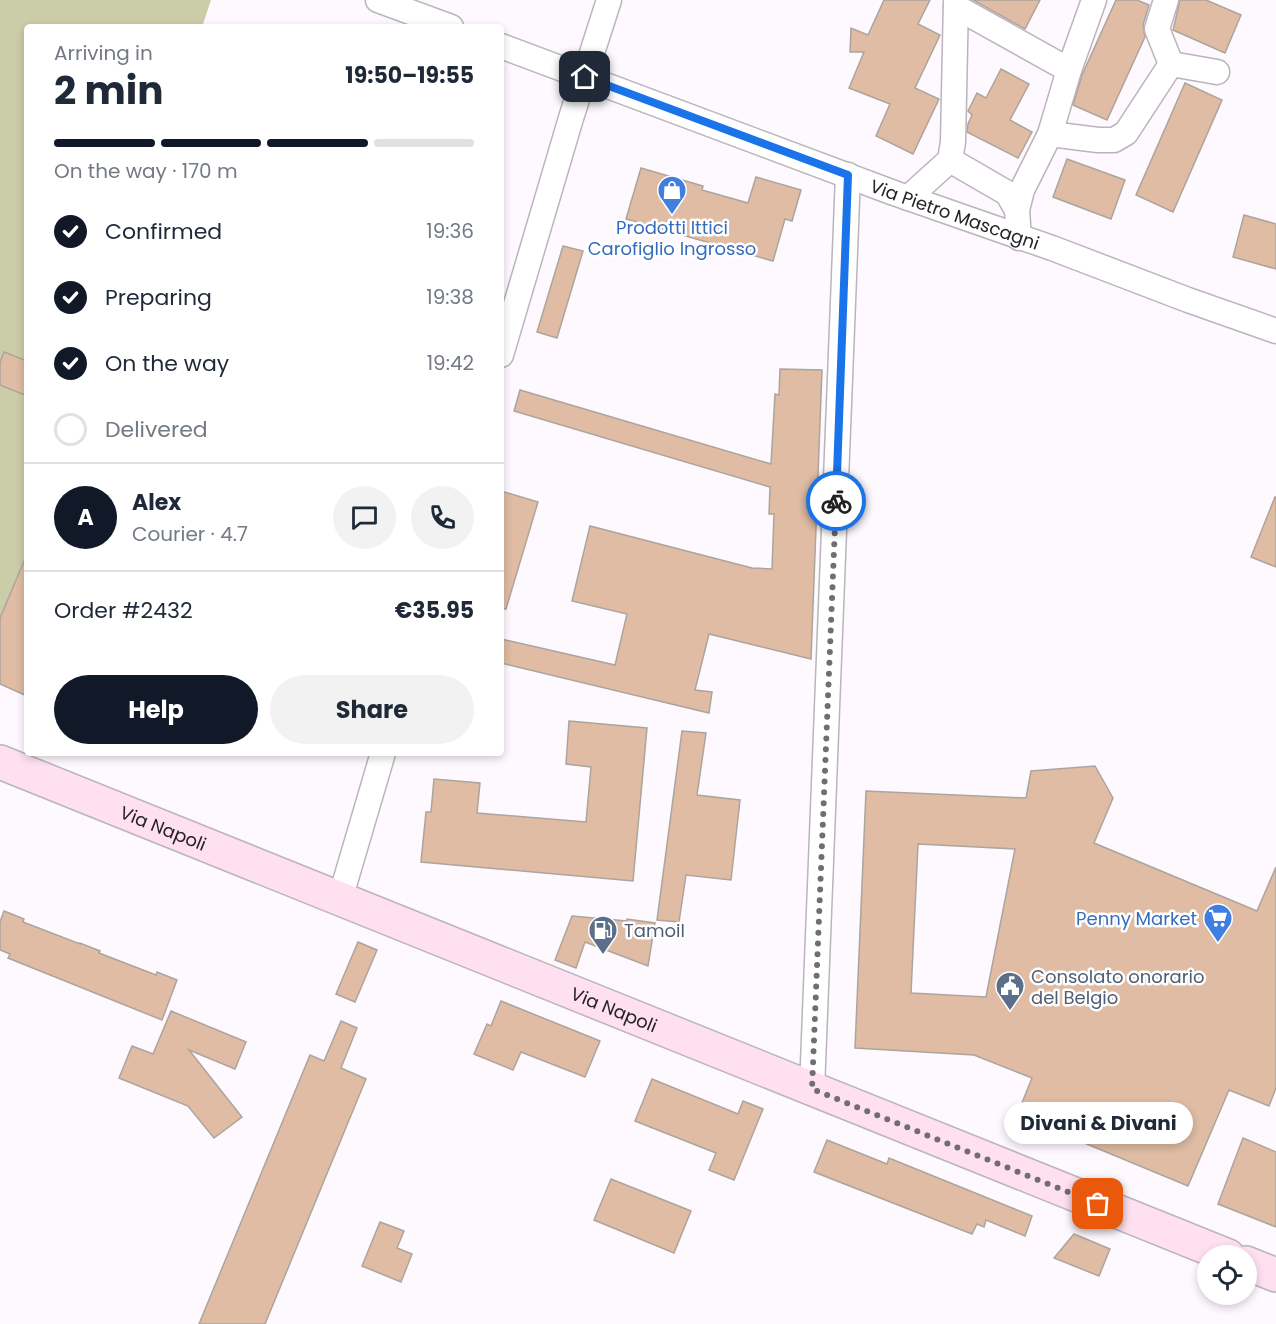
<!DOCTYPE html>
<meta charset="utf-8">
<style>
body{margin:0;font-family:Poppins,sans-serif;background:#f2f2f3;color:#1f2937;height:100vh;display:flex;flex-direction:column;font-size:22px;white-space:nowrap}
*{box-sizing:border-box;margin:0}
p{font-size:20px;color:#747a83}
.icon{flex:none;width:33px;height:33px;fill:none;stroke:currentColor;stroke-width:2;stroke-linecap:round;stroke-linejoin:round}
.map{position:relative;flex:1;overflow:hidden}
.panel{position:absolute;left:24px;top:24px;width:480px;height:732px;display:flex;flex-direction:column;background:#fff;border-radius:6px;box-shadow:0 3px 9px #0003}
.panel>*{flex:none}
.tools{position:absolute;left:1197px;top:1245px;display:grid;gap:12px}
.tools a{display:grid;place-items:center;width:60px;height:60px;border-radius:50%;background:#fff;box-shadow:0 3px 9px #0003;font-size:30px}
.pin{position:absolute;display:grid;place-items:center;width:51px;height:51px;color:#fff;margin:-26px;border-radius:12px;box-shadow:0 3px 9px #0006}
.courier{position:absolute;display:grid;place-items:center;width:60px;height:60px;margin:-30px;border:4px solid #1a73e8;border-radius:50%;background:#fff;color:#222;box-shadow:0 2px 8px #0007}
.bubble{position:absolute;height:42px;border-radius:21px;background:#fff;box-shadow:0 3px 9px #0003;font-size:20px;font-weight:700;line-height:42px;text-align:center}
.summary em{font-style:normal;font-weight:700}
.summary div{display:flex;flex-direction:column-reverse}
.summary{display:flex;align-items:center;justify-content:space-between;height:102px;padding:0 30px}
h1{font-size:39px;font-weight:700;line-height:45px}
.bar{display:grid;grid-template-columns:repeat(4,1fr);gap:9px 6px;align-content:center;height:72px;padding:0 30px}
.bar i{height:8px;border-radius:4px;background:#e0e1e3}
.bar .selected{background:#111827}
.bar p{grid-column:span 4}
.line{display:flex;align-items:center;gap:15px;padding:0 30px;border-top:2px solid #e0e1e3}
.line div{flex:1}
.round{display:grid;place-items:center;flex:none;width:63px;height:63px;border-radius:32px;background:#f2f2f3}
ol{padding:0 30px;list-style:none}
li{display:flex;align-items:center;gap:18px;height:66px}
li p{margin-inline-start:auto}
li .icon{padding:6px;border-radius:50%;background:#111827;color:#fff;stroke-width:4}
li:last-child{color:#747a83}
li i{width:33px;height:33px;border:3px solid #e0e1e3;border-radius:50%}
.action{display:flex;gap:12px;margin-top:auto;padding:12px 30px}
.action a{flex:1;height:69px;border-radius:36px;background:#111827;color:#fff;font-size:24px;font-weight:700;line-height:69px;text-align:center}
.action a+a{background:#f2f2f3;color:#1f2937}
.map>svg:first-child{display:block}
.green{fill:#cbcda8}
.building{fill:#dfbca3;stroke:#ada49d;stroke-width:1.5;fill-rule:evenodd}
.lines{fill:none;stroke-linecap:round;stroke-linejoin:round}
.minor-casing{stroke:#bbb4bd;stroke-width:27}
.secondary-casing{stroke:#bbb4bd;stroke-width:36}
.minor{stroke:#fff;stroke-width:24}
.secondary{stroke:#ffe0f0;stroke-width:33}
.done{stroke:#716e72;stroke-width:6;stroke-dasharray:0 10.8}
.route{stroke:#1a73e8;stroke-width:8}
.labels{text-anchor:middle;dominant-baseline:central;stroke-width:5;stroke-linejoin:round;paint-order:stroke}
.street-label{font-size:18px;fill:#252326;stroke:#fff}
.shop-label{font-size:18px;fill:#366cbe;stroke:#fff}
.service-label{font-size:18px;fill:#4e5e75;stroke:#fff;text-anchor:start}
</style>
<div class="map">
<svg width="1276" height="1324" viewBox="0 0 1276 1324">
<rect width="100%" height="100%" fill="#fdf9fe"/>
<polygon class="green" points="0,0 211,0 202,27 27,27 27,552 0,618"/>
<g class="building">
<polygon points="884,0 930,0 918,24 940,35 915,88 939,99 913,154 876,136 890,104 849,88 864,52 850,52 851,28 868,35"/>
<polygon points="973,0 1040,0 1025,29"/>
<polygon points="1116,0 1137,0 1149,5 1143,25 1145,37 1107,120 1073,105 1082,75"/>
<polygon points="1180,0 1206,0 1241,15 1225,53 1173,30"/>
<polygon points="1001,69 1029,84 1010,120 1032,132 1018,158 967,132 968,124 972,115 968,111 977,93 986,98"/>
<polygon points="1185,83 1222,100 1173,212 1136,195"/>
<polygon points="1067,159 1125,180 1111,219 1053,197"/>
<polygon points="641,168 703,186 702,190 748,203 756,177 801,190 792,221 785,219 773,261 626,219"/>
<polygon points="1244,215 1276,224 1276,269 1233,257"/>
<polygon points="563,246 583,251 557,338 537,332"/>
<polygon points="4,352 27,361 27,396 0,385 0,362"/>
<polygon points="780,369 822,370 811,659 709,634 695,690 712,692 709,713 501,663 501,639 615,665 627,614 572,601 590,526 752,568 772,569 774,514 769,514 770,487 514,411 520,390 771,464 775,394 779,395"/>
<polygon points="501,491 538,502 506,609 501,609"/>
<polygon points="1275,497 1276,497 1276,567 1251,557"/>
<polygon points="27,554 27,696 0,684 0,618"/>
<polygon points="569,721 647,728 633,881 421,862 426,812 431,812 434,779 480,783 477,813 586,822 591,767 566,764"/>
<polygon points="682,731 706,733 697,795 740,800 731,880 686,875 679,922 657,920"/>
<path d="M1095,766L1113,798L1094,843L1257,911L1276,867V1088L1269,1106L1229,1090L1188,1186L1017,1115L1032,1078L974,1055L855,1048L866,791L1026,798L1031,771ZM918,844L1015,849L986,997L911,993Z"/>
<polygon points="4,911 24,919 23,922 80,944 80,943 100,951 99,953 156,975 157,972 177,980 162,1020 8,958 10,954 0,950 0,922"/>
<polygon points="572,916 627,921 627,919 655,923 648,966 585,942 576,968 555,960"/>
<polygon points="358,942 377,950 355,1002 336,994"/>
<polygon points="501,1001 600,1041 585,1077 521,1052 513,1070 474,1054 487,1024 491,1026"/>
<polygon points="171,1011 246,1042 235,1069 189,1050 242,1117 214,1138 188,1106 119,1078 132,1046 153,1054"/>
<polygon points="341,1021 357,1028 341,1068 366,1079 265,1324 199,1324 310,1055 324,1061"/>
<polygon points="652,1079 738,1114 743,1101 763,1109 734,1180 709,1170 716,1153 635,1121"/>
<polygon points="1243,1138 1276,1152 1276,1227 1218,1204"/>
<polygon points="827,1140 887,1164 889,1158 1032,1216 1025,1236 986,1220 984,1227 977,1224 972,1234 814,1172"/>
<polygon points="611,1179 691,1211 674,1253 594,1220"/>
<polygon points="380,1222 404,1231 397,1248 412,1254 401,1282 362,1266"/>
<polygon points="1074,1234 1110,1249 1099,1276 1054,1258"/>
</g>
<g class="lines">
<g class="minor-casing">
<g id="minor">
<polyline points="378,0 451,27"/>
<polyline points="1166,0 1157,29 1171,64"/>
<polyline points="956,7 1069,70"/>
<path id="s1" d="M501,46L894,193L1052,248L1188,300L1276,331"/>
<polyline points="1050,134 1098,140 1114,140 1126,133 1171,64 1217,72"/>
<polyline points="950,160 1007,193 1017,210"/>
<polyline points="908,198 950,160 953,142 956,0"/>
<polyline points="1019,238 1017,210 1022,190 1050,134 1069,70 1094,0"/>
<polyline points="501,355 571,118 609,0"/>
<polyline points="340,899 383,753"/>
<polyline points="812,1089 848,175"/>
</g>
</g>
<g class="secondary-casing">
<g id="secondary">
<path id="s2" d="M0,762L1228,1256"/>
<polyline points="1246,1263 1276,1275"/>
</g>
</g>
<use href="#minor" class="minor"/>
<use href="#secondary" class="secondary"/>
</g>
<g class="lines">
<polyline class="done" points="836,501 812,1089 1098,1204"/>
<polyline class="route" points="585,77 848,175 836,501"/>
</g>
<defs>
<g id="shop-pin" transform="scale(1.5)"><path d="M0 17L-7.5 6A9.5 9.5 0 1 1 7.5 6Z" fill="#3f7fe0" stroke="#fff"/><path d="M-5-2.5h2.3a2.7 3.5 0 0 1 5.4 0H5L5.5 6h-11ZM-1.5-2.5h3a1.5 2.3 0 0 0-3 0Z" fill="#fff"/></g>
<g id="supermarket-pin" transform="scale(1.5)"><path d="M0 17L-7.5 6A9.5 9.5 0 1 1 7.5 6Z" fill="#3f7fe0" stroke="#fff"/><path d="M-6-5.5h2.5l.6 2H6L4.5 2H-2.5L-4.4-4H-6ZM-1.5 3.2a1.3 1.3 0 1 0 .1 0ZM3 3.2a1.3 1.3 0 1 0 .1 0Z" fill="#fff"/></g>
<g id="fuel-pin" transform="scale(1.5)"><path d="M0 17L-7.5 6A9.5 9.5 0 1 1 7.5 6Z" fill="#5c6f8a" stroke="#fff"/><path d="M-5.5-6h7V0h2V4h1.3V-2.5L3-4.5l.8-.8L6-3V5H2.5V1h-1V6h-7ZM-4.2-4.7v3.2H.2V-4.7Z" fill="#fff"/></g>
<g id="civic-pin" transform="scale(1.5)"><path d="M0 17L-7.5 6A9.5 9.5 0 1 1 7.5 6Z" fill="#5c6f8a" stroke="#fff"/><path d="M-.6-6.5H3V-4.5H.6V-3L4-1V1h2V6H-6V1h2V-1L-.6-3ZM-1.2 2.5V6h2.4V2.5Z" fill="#fff"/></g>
</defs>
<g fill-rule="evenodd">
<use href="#shop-pin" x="672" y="190"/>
<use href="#supermarket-pin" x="1218" y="918"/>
<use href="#fuel-pin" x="603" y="930"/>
<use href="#civic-pin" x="1010" y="986"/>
</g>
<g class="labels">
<g class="street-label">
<text stroke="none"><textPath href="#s1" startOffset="484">Via Pietro Mascagni</textPath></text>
<text stroke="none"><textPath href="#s2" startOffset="176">Via Napoli</textPath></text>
<text stroke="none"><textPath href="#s2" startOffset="662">Via Napoli</textPath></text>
</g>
<g class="shop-label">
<text x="672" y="227">Prodotti Ittici<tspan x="672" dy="21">Carofiglio Ingrosso</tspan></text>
<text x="1197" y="918" text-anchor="end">Penny Market</text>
</g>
<g class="service-label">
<text x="624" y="930">Tamoil</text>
<text x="1031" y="976">Consolato onorario<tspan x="1031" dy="21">del Belgio</tspan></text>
</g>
</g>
</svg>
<div class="tools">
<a><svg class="icon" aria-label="locate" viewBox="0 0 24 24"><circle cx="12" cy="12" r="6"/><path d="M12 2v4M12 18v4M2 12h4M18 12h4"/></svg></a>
</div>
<div class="pin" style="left:1098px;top:1204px;background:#ea580c"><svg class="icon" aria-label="bag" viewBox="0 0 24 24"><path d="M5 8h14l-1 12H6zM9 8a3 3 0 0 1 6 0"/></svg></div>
<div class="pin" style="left:585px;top:77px;background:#1f2937"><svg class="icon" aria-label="home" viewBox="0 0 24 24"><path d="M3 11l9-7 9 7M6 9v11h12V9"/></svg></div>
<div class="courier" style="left:836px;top:501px"><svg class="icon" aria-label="bike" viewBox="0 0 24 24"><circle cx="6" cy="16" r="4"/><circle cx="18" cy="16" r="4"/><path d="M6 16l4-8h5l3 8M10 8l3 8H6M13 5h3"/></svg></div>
<div class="bubble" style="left:1004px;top:1102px;width:189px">Divani &amp; Divani</div>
<section class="panel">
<div class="summary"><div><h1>2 min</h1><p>Arriving in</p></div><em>19:50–19:55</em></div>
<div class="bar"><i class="selected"></i><i class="selected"></i><i class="selected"></i><i></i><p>On the way · 170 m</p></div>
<ol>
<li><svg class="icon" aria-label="check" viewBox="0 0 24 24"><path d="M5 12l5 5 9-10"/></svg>Confirmed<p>19:36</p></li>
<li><svg class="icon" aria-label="check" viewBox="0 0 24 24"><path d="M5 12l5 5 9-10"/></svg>Preparing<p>19:38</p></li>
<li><svg class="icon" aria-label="check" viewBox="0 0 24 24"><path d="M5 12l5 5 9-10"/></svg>On the way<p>19:42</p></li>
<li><i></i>Delivered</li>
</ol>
<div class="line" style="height:108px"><b class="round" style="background:#111827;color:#fff">A</b><div><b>Alex</b><p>Courier · 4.7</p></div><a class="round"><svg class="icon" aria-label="chat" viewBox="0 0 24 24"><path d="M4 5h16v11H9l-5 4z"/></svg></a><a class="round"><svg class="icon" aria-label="phone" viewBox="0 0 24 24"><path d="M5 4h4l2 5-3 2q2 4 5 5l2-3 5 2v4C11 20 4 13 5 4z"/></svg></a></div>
<div class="line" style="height:78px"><div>Order #2432</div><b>€35.95</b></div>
<div class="action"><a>Help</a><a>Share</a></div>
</section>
</div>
